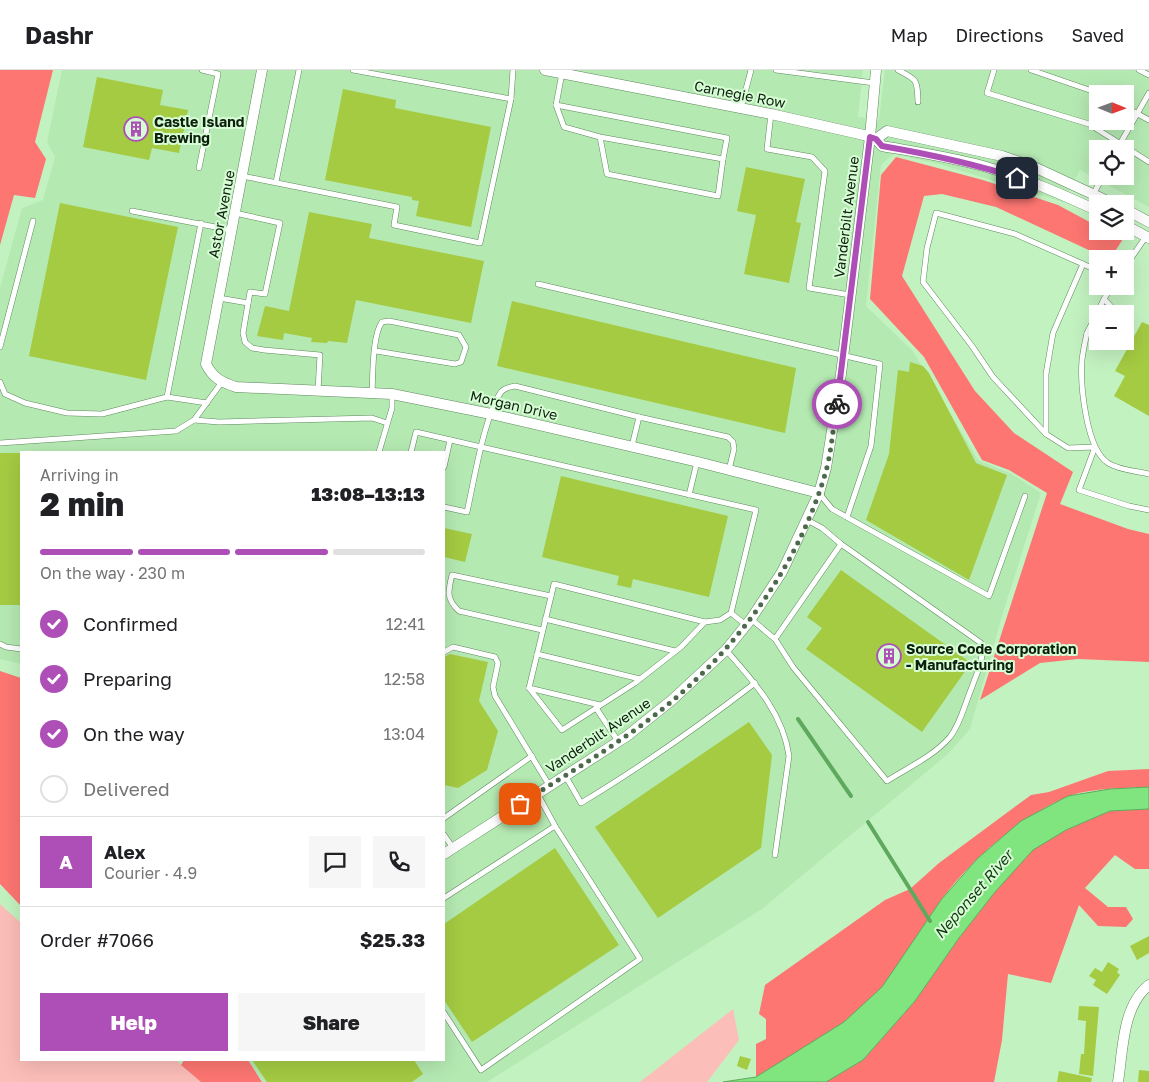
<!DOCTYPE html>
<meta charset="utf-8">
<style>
body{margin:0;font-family:"Golos Text",sans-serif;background:#f6f6f6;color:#202124;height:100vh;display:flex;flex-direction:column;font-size:19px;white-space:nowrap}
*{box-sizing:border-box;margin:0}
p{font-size:16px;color:#757577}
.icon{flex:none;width:28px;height:28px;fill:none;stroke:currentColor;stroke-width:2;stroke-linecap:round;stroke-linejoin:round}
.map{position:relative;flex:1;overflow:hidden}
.details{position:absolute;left:20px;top:381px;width:425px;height:610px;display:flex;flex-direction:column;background:#fff;border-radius:0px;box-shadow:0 5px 20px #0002}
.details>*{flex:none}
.needle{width:32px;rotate:91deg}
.controls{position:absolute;left:1089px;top:15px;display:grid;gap:10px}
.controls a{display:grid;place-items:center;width:45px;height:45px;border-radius:0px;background:#fff;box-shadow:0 5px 20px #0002;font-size:25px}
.pin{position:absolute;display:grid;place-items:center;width:42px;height:42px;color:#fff;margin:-21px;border-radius:10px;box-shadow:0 2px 8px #0006}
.courier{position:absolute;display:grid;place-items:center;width:50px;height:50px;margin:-25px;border:4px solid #ae4fb8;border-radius:50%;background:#fff;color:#222;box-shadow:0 1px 6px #0007}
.head em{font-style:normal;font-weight:800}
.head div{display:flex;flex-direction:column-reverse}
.head{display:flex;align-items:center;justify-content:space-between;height:85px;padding:0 20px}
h1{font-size:32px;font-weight:800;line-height:38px}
.bar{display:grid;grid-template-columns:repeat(4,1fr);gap:8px 5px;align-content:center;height:60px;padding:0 20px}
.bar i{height:6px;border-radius:4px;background:#e0e0e0}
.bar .on{background:#ae4fb8}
.bar p{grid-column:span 4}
.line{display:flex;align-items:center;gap:12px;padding:0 20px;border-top:1px solid #e0e0e0}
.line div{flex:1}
.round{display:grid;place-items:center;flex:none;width:52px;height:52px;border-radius:0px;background:#f6f6f6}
ol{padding:0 20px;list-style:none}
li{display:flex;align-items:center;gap:15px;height:55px}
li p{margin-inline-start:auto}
li .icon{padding:5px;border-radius:50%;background:#ae4fb8;color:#fff;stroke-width:4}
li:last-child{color:#757577}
li i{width:28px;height:28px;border:2px solid #e0e0e0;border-radius:50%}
.cta{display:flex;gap:10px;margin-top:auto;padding:10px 20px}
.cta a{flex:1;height:58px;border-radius:0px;background:#ae4fb8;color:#fff;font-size:20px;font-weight:800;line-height:58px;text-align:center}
.cta a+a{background:#f6f6f6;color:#202124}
header{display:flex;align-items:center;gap:30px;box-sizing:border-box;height:70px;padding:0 25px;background:#fff;border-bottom:1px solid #e0e0e0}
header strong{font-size:24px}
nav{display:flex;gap:28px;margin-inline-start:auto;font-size:18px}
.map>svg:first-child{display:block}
.built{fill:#b5e9b2;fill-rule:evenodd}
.green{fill:#fcbeb9}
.forest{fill:#fd7672}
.water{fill:#80e47f;stroke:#5ea95d}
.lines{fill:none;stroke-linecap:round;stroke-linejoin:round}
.stream{stroke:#5ea95d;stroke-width:4}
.building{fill:#a4cb42}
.lane-casing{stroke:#5e895d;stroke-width:6}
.street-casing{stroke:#5e895d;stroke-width:11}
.lane{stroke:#fff;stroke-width:5}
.street{stroke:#fff;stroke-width:10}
.done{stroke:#4d694c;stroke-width:5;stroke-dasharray:0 9}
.route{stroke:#ae4fb8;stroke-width:6}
.labels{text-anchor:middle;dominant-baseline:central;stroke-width:4;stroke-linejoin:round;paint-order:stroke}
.street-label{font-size:14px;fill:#0d1f0d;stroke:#d7fdd5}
.poi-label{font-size:14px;font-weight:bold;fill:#0d1f0d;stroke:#d7fdd5;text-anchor:start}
.water-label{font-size:15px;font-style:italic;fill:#113812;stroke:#d7fdd5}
</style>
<header>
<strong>Dashr</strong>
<nav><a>Map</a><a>Directions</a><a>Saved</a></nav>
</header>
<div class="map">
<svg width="1149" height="1012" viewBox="0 0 1149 1012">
<rect width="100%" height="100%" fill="#c3f2c1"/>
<path class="built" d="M62,0H863L858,47L879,50L885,0H1149V137L1080,100L1063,132L939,94L893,84L881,95L866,236L913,281L978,390L1010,403L1041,423L1002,546L970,659L948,684L762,839L487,1012H263L248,990H444V382H21V594L0,589V218L22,138L43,130L55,87L47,72ZM1098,24H1125V51H1098ZM1098,79H1125V106H1098Z"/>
<g class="green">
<polygon points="0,834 21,853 21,990 176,990 201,1012 0,1012"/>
<polygon points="733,939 739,970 707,1012 640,1012"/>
</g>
<g class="forest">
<polygon points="0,0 53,0 35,72 46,89 35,128 14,125 0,175"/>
<polygon points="896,87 983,110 1058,135 1097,156 1098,161 1108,161 1123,169 1110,189 1108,189 996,137 942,124 924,126 902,206 975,321 1014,363 1073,402 1060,434 1128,459 1149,464 1149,592 1078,589 1040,593 980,630 1047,423 1009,400 982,390 924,287 870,229 881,105"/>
<polygon points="0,601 21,608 21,836 0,814"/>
<path d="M1149,699V717C1125,718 1088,718 1067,727C1021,746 968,792 940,832C920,860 904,891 882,917C849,956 799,980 756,1007V974L766,969V949L759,944L765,915L885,830L910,819L939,793L1031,725L1049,722L1108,701Z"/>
<polygon points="1149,739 1149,799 1135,799 1115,785 1085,818 1108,837 1126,837 1133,849 1126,857 1098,856 1079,835 1051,913 1008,904 1002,970 994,1012 826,1012 863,990 915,931 959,868 995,822 1033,779 1066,760 1110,741"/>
<polygon points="184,990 248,990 262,1012 201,1012 181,995"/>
</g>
<polygon class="water" points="1149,717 1149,739 1110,741 1066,760 1033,780 995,822 959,868 915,931 863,990 826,1012 723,1012 756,1007 844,952 882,917 941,830 977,789 1021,751 1068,726 1110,719"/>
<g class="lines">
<g class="stream">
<polyline points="798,649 851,726"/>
<polyline points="868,752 930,851"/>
</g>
</g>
<g class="building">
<polygon points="97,7 163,20 160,35 188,40 179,83 152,78 149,90 83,77"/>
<polygon points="343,19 396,30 395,38 491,57 471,157 416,146 419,131 412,130 412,127 325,110"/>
<polygon points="746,97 805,109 796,152 801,153 789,213 744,204 756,145 737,141"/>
<polygon points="60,133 178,157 146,310 29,286"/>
<polygon points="309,142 372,154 369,168 484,191 471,253 356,230 347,273 328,271 327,273 311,272 312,268 284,263 283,270 257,266 265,236 289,241"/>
<polygon points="512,231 796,298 785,363 497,296"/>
<polygon points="1142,252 1149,255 1149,346 1114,326 1125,306 1115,301"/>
<polygon points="910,292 923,296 929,303 976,393 1007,405 969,510 866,450 889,384 898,300 909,302"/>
<rect x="0" y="383" width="21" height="152"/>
<polygon points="561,406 728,446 709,527 633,509 631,518 617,515 619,506 542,487"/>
<polygon points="444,458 472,464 465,492 444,487"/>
<polygon points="841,500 971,593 922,662 806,579 822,558 807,547"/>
<polygon points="450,584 488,592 479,631 498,661 487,700 458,718 444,715 444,587"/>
<polygon points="749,652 772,685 761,778 658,848 595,757"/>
<polygon points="555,778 619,875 472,972 444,930 444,854"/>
<polygon points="1149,866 1149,883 1137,890 1130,876"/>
<polygon points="1108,892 1119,899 1117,902 1120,905 1107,924 1093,915 1096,910 1089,906 1095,898 1102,902"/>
<polygon points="1079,936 1099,937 1093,1006 1079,1004 1081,984 1084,984 1086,951 1078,950"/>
<polygon points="740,986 751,989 747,1000 737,996"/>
<polygon points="252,990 414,990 423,1004 412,1012 267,1012"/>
<polygon points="1139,1000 1149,1001 1149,1012 1138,1012"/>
<polygon points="1059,1001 1092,1008 1091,1012 1057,1012"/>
</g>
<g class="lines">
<g class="lane-casing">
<g id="lane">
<polyline points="353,0 511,29"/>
<polyline points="776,0 874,13"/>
<path d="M898,0C918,10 917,10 918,32"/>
<polyline points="994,0 987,23 1089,54 1149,92"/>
<polyline points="1031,0 1101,24"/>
<polyline points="1139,0 1149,5"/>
<polyline points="562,3 556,35 564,57 600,67 723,89 718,126 607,104 600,67"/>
<polyline points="556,35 727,68 723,89"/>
<polyline points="1125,37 1149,50"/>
<polyline points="741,38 751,0"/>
<polyline points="771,44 767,79 812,87 825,101 809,218 850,225"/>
<polyline points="1117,79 1149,23"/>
<polyline points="199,98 218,4 202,0"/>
<polyline points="242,106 397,137 394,155 480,173 511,29 513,0"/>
<polyline points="276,112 299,0"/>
<polyline points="1094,123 1103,106"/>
<polyline points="132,141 231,160"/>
<polyline points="235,143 280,153 265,224 250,222 243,263 245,272 252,278 264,280 320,285 318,320"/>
<polyline points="1125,197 1147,165"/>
<polyline points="1098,201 1083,194 1053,263 1046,304 1046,364 1068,378 1095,377 1079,420 1129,436 1149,440"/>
<polyline points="538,214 880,294 871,376 847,447"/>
<polyline points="1112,216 1104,229 1118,244"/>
<polyline points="219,228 248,233"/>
<polyline points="1087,263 1104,229"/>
<path d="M1098,267L1087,263C1085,272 1083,281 1082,290C1080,314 1086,379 1108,393C1119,400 1136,401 1149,404"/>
<polyline points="0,277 33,151"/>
<polyline points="0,312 5,324 25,333 67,343 102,344 167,327 207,333"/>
<path d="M372,323C373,305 372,266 382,252L389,251L459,265L466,277L461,292L455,294L376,281"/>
<polyline points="167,327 201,153"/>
<polyline points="194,350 219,352 372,348 387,353"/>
<polyline points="1046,364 993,307 972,276 923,212 927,178 936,143 1015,164 1083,194"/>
<polyline points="0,373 176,361 194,350 222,312"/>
<polyline points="632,376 639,347 728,367 733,372 734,379 729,400"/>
<polyline points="379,382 392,338 392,324"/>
<polyline points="411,382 416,362 756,440 731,543 720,550 705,552 681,577 635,613 562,660 529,618"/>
<polyline points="444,397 450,370"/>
<polyline points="819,423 832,439 989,526 1025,426"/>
<polyline points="689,425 697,392"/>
<path d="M444,437L467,442C474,411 484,347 501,322C504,318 509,317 515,316L639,347"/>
<polyline points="731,543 746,555"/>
<polyline points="545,549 675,581"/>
<path d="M751,549L775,569L793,597L887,711C907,698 934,686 950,667C961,653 965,633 972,617C977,602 985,589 981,573L841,474L822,458L807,450"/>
<path d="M542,560L459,541C446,529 448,521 452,505L551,526"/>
<polyline points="775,569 841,474"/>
<polyline points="0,574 6,577 21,579"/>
<path d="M726,580C754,612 783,643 789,686L775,785"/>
<polyline points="444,582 453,577 495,587 498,593 493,617 495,626 549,715"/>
<polyline points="537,584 640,609"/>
<polyline points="529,618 554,514 705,552"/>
<polyline points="529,618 600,635"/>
<polyline points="596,638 618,671"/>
<path d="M565,705L581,733C641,697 699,656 755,613"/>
<polyline points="444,748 532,686"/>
<polyline points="444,765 453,778"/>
<polyline points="444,828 555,756"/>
<polyline points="444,943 481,1000 640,889 555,756 537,723"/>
</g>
</g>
<g class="street-casing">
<g id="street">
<path d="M262,0L206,294C213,308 221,312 236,317L392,324L491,344L698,392L819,423"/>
<path d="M545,0L771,44L864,65L876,69L882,76C916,82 950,87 983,96C1023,107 1061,124 1098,141"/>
<polyline points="876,69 887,61 1002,86 1034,97 1114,134"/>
<polyline points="1125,139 1149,152"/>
<polyline points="1125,155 1149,168"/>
<polyline points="444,784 627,666 672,630 726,580 751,549 782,502 819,423 826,398 841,304 870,67 876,0"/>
<path d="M1118,1012C1123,981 1122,936 1149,915"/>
</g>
</g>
<use href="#lane" class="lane"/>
<use href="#street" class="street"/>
</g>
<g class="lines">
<path class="done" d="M520,734C556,711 592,690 626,666C718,604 795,509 826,401C832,379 833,356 837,334"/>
<path class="route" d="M837,334L870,67L876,69L882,76C928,84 973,93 1017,108"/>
</g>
<defs>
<g id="building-ring" transform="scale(1.25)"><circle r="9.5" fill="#d7fdd5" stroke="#ae4fb8" stroke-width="1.5"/><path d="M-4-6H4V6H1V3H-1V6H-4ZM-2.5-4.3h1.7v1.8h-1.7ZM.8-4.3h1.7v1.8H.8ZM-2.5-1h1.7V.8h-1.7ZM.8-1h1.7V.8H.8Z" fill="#ae4fb8"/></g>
</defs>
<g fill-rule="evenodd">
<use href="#building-ring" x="136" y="59"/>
<use href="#building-ring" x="889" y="586"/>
</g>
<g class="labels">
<g class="street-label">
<text transform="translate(740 24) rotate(11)">Carnegie Row</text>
<text transform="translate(221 144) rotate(-79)">Astor Avenue</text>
<text transform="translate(846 147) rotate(-83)">Vanderbilt Avenue</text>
<text transform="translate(514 335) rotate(13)">Morgan Drive</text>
<text transform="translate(598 665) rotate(-34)">Vanderbilt Avenue</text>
</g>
<g class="poi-label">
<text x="154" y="51">Castle Island<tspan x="154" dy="16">Brewing</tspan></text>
<text x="906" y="578">Source Code Corporation<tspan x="906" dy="16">- Manufacturing</tspan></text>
</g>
<g class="water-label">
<text transform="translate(973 824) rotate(-49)">Neponset River</text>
</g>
</g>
</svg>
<div class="controls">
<a><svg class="needle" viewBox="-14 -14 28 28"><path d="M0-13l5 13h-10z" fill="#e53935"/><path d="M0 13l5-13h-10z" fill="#757577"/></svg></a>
<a><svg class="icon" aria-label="locate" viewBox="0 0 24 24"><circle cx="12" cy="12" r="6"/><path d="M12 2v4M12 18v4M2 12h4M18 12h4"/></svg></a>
<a><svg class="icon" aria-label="layers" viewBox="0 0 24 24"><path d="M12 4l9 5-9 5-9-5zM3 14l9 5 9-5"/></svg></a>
<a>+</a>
<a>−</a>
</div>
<div class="pin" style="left:520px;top:734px;background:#ea580c"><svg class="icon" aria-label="bag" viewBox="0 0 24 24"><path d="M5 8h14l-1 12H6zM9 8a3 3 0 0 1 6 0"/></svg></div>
<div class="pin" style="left:1017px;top:108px;background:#1f2937"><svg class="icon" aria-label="home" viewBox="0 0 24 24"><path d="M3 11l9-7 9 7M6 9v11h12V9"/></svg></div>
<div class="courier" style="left:837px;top:334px"><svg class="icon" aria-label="bike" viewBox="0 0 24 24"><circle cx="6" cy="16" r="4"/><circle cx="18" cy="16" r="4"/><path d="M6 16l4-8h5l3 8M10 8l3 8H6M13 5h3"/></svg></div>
<section class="details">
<div class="head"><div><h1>2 min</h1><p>Arriving in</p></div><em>13:08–13:13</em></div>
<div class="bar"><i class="on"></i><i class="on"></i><i class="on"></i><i></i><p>On the way · 230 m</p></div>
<ol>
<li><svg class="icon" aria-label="check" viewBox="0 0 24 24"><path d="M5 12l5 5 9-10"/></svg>Confirmed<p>12:41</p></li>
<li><svg class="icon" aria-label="check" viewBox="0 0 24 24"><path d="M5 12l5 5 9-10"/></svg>Preparing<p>12:58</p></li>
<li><svg class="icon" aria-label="check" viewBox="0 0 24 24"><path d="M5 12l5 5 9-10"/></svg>On the way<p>13:04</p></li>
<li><i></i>Delivered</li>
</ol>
<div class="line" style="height:90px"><b class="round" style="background:#ae4fb8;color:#fff">A</b><div><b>Alex</b><p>Courier · 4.9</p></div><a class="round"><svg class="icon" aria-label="chat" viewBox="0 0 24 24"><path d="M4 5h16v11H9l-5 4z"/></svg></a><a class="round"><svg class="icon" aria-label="phone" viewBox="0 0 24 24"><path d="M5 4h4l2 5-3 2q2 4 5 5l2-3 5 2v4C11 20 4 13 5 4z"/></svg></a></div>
<div class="line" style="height:65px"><div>Order #7066</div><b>$25.33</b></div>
<div class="cta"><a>Help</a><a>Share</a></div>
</section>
</div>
